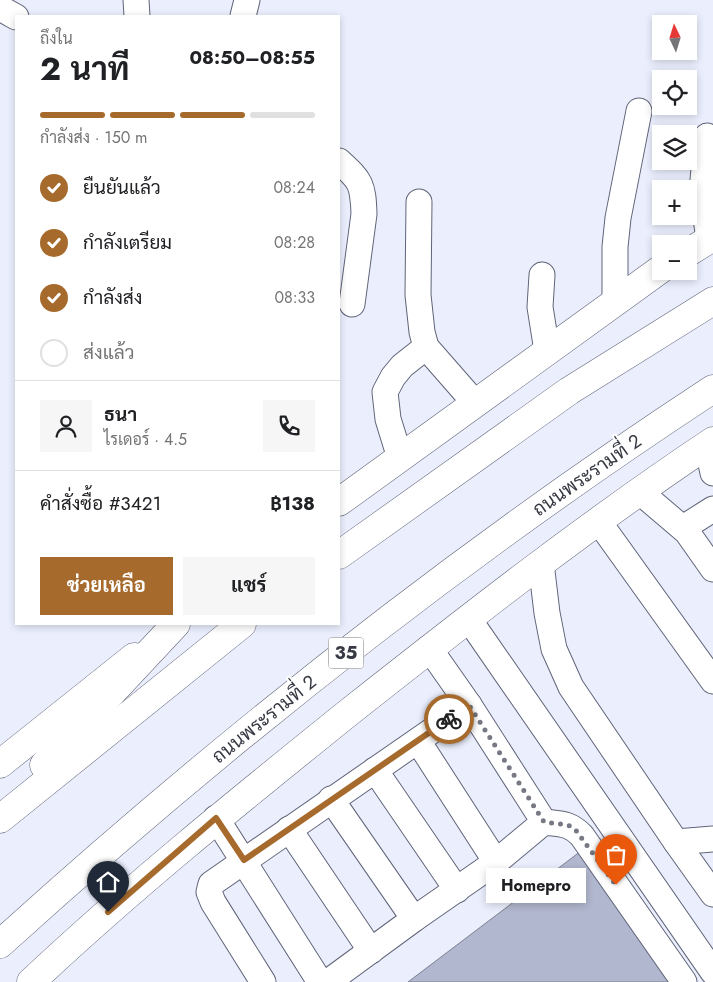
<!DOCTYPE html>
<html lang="th">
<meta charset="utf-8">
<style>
body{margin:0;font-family:Jost,Sarabun,sans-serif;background:#f6f6f6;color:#202124;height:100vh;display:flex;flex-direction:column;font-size:19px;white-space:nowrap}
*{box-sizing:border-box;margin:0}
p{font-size:16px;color:#757577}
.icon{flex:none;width:28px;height:28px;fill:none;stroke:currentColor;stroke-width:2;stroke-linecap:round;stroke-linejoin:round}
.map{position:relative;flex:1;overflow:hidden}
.side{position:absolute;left:15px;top:15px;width:325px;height:610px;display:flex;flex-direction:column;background:#fff;border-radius:0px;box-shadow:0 2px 8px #0003}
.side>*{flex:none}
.needle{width:32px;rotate:356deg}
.controls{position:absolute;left:652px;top:15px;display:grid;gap:10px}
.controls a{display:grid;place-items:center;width:45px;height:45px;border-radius:0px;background:#fff;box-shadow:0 2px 8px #0003;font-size:25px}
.pin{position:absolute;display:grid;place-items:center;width:42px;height:42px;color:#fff;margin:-51px -21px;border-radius:50% 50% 50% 0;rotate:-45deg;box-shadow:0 0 5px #0007}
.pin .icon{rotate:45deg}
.courier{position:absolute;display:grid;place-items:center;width:50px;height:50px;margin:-25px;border:4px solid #a66b2c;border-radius:50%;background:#fff;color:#222;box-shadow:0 1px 6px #0007}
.bubble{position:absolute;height:35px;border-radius:0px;background:#fff;box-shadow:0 2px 8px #0003;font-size:16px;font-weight:700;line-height:35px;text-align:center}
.summary em{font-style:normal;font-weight:700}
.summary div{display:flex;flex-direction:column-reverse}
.summary{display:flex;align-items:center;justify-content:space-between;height:85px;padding:0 25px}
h1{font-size:32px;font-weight:700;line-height:38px}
.bar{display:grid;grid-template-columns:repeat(4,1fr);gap:8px 5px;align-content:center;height:60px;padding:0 25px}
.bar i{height:6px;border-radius:4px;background:#e0e0e0}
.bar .selected{background:#a66b2c}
.bar p{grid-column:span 4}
.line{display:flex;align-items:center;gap:12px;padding:0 25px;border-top:1px solid #e0e0e0}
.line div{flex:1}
.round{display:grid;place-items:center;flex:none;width:52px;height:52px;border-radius:0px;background:#f6f6f6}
ol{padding:0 25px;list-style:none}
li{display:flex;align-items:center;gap:15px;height:55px}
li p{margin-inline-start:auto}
li .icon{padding:5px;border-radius:50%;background:#a66b2c;color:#fff;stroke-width:4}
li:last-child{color:#757577}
li i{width:28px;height:28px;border:2px solid #e0e0e0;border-radius:50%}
.button{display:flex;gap:10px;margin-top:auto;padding:10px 25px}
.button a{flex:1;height:58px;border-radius:0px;background:#a66b2c;color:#fff;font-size:20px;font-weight:700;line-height:58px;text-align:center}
.button a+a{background:#f6f6f6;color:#202124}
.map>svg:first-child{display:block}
.building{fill:#b1b7ce;stroke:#7c8090}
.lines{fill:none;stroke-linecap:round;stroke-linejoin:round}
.minor-casing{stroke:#5f6479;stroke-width:27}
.major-casing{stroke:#5f6479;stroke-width:29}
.highway-casing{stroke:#5f6479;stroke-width:29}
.minor{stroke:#fff;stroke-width:25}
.major{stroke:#fff;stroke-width:28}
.highway{stroke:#fff;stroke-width:28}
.done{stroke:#767984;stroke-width:5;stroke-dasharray:0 9}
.route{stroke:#a66b2c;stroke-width:6}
.labels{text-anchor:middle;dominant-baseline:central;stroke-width:4;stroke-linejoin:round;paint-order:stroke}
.shield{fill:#fff;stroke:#73757b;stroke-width:1}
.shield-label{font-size:18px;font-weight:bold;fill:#373a43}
.street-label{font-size:19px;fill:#373a43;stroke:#fff}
</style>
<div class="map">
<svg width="713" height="982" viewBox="0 0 713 982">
<rect width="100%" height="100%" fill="#ebeffd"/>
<polygon class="building" points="581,851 680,982 408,982"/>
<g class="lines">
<g class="minor-casing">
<g id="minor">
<polyline points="136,0 137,16"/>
<polyline points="0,8 16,17"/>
<polyline points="243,16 247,0"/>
<polyline points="707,136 702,191 709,239"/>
<path d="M339,161C361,181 363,184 364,214L352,304"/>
<polyline points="419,202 418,295 422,332 426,347 475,403"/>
<polyline points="542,275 540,307 547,351"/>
<polyline points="615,302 615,247 618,218 639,111"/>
<polyline points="707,445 713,473"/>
<polyline points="400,458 388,419 385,392 393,377 402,366 426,347"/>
<polyline points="640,492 687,532 713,569"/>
<polyline points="599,522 713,681"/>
<polyline points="683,528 713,509"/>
<polyline points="541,563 547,613 554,649 571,687 676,842 713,839"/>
<polyline points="468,618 713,972"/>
<polyline points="429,648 469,705 544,822"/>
<polyline points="418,741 496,862"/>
<polyline points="375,770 457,890"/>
<polyline points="331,799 414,919"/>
<polyline points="216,818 320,982"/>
<polyline points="289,829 371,951"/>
<polyline points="676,842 713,894"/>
<polyline points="263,982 213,902 209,892 211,884 469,705"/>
<path d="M328,982L414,919L496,862L544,822C561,824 570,823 582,836L684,982"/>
</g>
</g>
<g class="major-casing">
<g id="major">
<polyline points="689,252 713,237"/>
<polyline points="339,502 661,269"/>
<polyline points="0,764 134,657"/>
<path d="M31,982C132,887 240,800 348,713C467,619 587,525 713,441"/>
</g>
</g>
<g class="highway-casing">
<g id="highway">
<polyline points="339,555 569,391 713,301"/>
<polyline points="44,765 176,624"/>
<polyline points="0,819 242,624"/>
<path d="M0,944C223,742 461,554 713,389"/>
</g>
</g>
<use href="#minor" class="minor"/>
<use href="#major" class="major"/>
<use href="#highway" class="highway"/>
</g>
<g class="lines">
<polyline class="done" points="449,719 469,705 544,822 568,825 575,829 616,885"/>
<polyline class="route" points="108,912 216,818 244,860 449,719"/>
</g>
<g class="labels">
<rect class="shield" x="328.5" y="637.5" width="35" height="31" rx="4"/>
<g class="shield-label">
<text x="346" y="653">35</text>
</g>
<g class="street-label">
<text transform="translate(587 475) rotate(-35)">ถนนพระรามที่ 2</text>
<text transform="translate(264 719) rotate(-39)">ถนนพระรามที่ 2</text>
</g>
</g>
</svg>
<div class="controls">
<a><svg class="needle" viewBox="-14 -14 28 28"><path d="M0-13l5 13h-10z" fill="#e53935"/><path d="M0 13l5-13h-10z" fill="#757577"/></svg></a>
<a><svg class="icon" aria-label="locate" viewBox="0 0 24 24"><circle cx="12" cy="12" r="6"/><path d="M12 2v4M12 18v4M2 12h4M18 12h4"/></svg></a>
<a><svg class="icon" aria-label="layers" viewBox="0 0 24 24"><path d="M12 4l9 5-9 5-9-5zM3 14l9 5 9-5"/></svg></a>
<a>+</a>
<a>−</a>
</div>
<div class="pin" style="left:616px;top:885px;background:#ea580c"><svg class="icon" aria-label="bag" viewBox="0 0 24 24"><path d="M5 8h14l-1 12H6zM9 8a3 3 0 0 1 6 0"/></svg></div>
<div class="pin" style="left:108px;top:912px;background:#1f2937"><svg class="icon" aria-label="home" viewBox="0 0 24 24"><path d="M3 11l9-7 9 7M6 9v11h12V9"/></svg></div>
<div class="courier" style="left:449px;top:719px"><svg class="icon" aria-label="bike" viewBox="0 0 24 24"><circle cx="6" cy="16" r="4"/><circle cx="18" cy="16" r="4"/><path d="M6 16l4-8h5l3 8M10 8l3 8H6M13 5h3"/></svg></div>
<div class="bubble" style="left:486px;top:868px;width:100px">Homepro</div>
<section class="side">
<div class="summary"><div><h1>2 นาที</h1><p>ถึงใน</p></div><em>08:50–08:55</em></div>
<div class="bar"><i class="selected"></i><i class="selected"></i><i class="selected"></i><i></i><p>กำลังส่ง · 150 m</p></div>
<ol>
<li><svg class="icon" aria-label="check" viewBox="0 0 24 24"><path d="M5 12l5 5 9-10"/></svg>ยืนยันแล้ว<p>08:24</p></li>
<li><svg class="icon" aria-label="check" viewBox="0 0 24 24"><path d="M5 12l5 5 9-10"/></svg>กำลังเตรียม<p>08:28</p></li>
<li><svg class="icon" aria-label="check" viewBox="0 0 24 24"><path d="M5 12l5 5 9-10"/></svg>กำลังส่ง<p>08:33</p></li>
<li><i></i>ส่งแล้ว</li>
</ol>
<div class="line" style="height:90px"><a class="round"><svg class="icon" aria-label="person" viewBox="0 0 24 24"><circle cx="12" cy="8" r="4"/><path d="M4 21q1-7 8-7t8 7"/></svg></a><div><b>ธนา</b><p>ไรเดอร์ · 4.5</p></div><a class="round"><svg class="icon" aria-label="phone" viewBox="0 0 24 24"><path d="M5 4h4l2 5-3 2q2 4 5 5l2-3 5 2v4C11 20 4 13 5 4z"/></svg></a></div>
<div class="line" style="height:65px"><div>คำสั่งซื้อ #3421</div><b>฿138</b></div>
<div class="button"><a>ช่วยเหลือ</a><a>แชร์</a></div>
</section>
</div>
